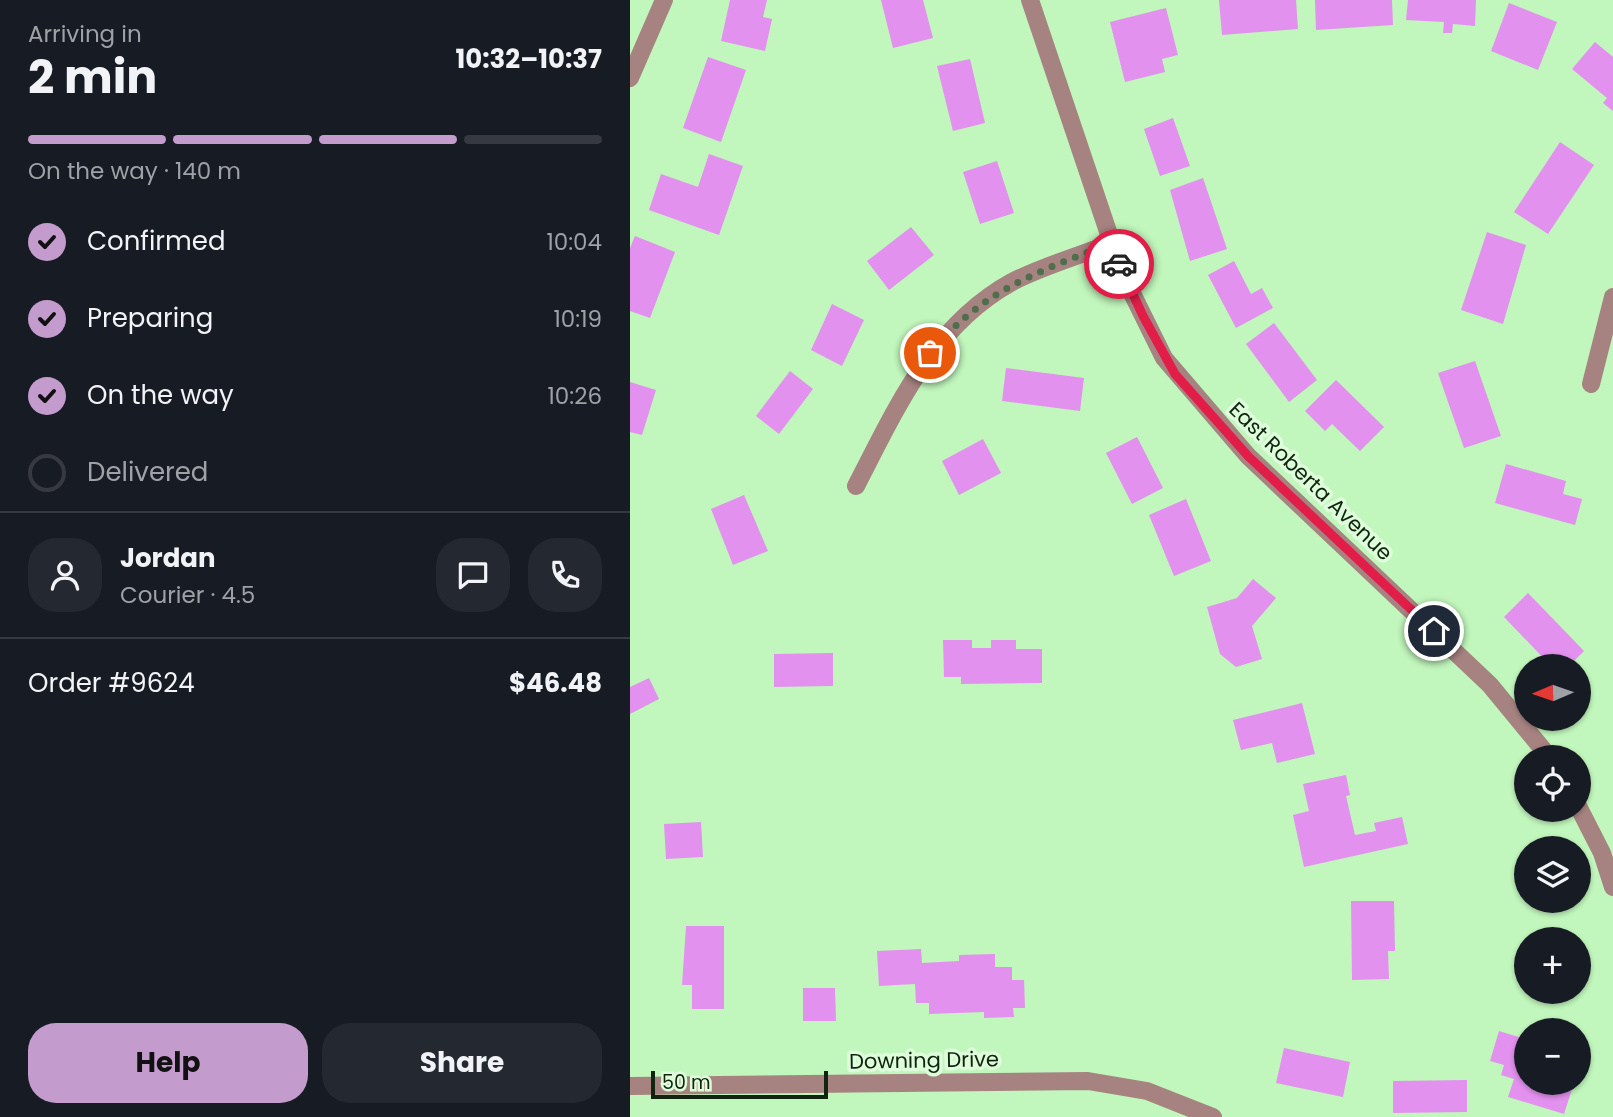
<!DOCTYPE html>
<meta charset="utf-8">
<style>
body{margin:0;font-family:Poppins,sans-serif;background:#242831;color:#f1f3f6;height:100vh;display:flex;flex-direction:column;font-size:26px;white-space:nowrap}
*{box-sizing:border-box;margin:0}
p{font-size:23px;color:#9ea1a6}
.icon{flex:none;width:38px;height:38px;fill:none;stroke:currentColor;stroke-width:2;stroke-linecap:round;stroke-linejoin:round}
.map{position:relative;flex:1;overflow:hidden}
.drawer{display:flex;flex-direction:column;background:#171b24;width:630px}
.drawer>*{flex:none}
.needle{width:46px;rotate:268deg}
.fabs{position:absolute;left:884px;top:654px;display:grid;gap:14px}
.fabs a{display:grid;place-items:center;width:77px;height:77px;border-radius:50%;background:#171b24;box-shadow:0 2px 5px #0004;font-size:35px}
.scale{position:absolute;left:21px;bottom:18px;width:177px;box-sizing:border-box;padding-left:7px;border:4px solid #10240f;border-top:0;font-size:19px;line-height:24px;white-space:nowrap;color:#10240f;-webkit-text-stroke:5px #defdda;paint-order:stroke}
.pin{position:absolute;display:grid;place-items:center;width:60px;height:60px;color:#fff;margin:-30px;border:4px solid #fff;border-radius:50%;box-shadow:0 2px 7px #0007}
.courier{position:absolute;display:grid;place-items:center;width:70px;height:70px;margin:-35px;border:5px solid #e11d48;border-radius:50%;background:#fff;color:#222;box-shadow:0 2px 9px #0007}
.head em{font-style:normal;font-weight:700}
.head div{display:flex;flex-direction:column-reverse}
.head{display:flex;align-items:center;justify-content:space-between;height:119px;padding:0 28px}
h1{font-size:46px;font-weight:700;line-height:52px}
.bar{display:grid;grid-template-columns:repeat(4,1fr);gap:10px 7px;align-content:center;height:84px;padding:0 28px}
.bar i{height:9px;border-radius:5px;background:#363941}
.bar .current{background:#c49bcd}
.bar p{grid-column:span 4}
.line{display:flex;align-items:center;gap:18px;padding:0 28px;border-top:2px solid #363941}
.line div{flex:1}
.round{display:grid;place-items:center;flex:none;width:74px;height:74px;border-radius:28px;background:#242831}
ol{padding:0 28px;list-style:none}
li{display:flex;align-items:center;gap:21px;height:77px}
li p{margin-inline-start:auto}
li .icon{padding:7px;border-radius:50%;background:#c49bcd;color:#111;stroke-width:4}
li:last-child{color:#9ea1a6}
li i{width:38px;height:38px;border:4px solid #363941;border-radius:50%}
.primary-button{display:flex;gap:14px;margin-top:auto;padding:14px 28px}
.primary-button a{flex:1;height:80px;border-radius:28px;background:#c49bcd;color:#111;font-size:28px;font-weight:700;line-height:80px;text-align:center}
.primary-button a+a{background:#242831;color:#f1f3f6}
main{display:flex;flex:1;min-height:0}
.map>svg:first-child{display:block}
.building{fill:#e291ee}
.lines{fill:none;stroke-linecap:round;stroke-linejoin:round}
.minor{stroke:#a68381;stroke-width:18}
.done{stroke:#4e6e4c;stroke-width:7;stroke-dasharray:0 12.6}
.route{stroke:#e11d48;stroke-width:9}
.labels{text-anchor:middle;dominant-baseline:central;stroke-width:7;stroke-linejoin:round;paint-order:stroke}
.street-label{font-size:21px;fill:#10240f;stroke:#defdda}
</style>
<main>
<section class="drawer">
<div class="head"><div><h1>2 min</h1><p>Arriving in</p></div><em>10:32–10:37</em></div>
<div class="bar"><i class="current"></i><i class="current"></i><i class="current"></i><i></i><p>On the way · 140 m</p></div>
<ol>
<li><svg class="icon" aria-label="check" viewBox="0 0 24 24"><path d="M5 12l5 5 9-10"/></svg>Confirmed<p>10:04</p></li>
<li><svg class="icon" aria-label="check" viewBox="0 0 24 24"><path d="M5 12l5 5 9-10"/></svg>Preparing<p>10:19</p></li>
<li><svg class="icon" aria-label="check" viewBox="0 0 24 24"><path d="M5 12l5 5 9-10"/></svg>On the way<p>10:26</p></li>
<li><i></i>Delivered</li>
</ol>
<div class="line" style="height:126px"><a class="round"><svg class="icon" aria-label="person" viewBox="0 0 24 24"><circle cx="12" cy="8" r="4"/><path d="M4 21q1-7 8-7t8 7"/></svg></a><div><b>Jordan</b><p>Courier · 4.5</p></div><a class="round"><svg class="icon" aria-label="chat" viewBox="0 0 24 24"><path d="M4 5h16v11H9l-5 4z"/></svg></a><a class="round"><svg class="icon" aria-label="phone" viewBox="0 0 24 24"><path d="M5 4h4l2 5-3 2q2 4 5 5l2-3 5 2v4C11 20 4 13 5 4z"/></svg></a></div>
<div class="line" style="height:91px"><div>Order #9624</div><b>$46.48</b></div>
<div class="primary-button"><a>Help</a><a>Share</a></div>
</section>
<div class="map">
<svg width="983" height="1117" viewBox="0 0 983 1117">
<rect width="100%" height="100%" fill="#c1f6bc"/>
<g class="building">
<polygon points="100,0 137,0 133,17 142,19 135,51 91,41"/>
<polygon points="251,0 293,0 303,38 263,48"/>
<polygon points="589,0 666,0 668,29 592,35"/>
<polygon points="685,0 762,0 763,25 686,30"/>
<polygon points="778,0 846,0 845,26 823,24 822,33 813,33 814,22 776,20"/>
<polygon points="879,3 927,22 908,70 861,51"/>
<polygon points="536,8 548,55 532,59 535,72 495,82 480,22"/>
<polygon points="965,42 983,57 983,111 973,103 977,98 942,69"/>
<polygon points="78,57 116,70 91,142 53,128"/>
<polygon points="340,59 355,123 323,131 307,66"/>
<polygon points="543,118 560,166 530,176 514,129"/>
<polygon points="930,142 964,165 918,234 884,212"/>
<polygon points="79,154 113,166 89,235 19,210 31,174 68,187"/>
<polygon points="367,161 384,213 350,224 333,172"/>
<polygon points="573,178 597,249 560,261 540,190"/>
<polygon points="281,227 304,255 259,290 237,261"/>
<polygon points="857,232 896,245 873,324 831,310"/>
<polygon points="5,236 45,252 20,318 0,311 0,248"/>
<polygon points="604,261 621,294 632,288 643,308 606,328 578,275"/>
<polygon points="202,304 234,320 212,366 181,350"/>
<polygon points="644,323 687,380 659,402 616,344"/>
<polygon points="845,361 871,436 834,448 808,373"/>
<polygon points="376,368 454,378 450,411 372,401"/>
<polygon points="160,371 183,389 149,434 126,416"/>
<polygon points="706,380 754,427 730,451 702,424 695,431 675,411"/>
<polygon points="0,382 26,390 12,435 0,432"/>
<polygon points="507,437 533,488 502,504 476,453"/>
<polygon points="353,439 371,473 329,495 312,461"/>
<polygon points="876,464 936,481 933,494 952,499 945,525 865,503"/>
<polygon points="114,495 138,551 103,565 81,509"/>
<polygon points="556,499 581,561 544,576 519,515"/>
<polygon points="623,579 646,598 622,626 632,659 606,667 590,654 577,607 607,598"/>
<polygon points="898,593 954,651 938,667 922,667 874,617"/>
<polygon points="313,640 342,640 342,648 361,648 361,640 386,640 386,649 412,649 412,683 331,684 331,677 314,677"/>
<polygon points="203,653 203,686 144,687 144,654"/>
<polygon points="19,678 29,699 0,714 0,687"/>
<polygon points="672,703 685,754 647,763 642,743 611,750 603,720"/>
<polygon points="716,775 720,795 716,796 725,835 746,831 744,823 772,817 778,844 674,867 663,815 679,811 673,784"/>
<polygon points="71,822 73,857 36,859 34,824"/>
<polygon points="721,901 764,901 765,951 758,951 759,979 722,980"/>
<polygon points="56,926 94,926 94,1009 62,1009 62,985 52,985"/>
<polygon points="291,949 292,963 329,961 329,955 365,954 365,967 382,967 382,980 394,980 395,1008 383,1008 384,1017 354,1018 354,1012 299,1014 299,1003 286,1003 285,984 249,986 247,951"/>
<polygon points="173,988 205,988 206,1021 173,1021"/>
<polygon points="869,1031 895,1039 890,1055 896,1057 896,1083 944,1083 934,1114 878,1097 884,1079 871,1075 874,1065 860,1061"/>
<polygon points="654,1048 720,1062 713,1097 646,1083"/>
<polygon points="837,1080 837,1112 763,1113 763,1081"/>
</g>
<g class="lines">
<g class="minor">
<polyline points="400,0 492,273 534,358 618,456 860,685 920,758"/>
<polyline points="0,78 34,0"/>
<polyline points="961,384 983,297"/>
<path d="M226,486C266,409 302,326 382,282C413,266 449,256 481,243"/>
<polyline points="948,806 972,853 983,887"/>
<polyline points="0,1086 458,1081 517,1091 583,1117"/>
</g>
</g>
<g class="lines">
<path class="done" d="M300,353C354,289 406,273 481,243L489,264"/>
<polyline class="route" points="489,264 513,316 545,374 618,456 804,631"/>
</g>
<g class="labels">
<g class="street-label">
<text transform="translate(681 481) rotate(44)">East Roberta Avenue</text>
<text transform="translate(294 1060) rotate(-1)">Downing Drive</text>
</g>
</g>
</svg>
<div class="fabs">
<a><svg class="needle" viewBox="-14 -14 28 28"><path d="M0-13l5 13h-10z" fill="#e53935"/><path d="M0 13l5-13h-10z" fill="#9ea1a6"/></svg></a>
<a><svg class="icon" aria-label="locate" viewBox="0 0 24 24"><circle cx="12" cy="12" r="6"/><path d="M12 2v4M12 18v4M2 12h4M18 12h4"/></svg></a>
<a><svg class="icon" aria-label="layers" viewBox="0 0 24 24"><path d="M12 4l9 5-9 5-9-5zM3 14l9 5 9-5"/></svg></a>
<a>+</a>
<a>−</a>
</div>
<div class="scale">50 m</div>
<div class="pin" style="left:300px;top:353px;background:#ea580c"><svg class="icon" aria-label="bag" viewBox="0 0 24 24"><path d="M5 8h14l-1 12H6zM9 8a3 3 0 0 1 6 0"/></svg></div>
<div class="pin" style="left:804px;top:631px;background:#1f2937"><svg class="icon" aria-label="home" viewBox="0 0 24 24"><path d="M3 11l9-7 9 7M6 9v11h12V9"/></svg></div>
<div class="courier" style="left:489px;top:264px"><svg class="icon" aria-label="car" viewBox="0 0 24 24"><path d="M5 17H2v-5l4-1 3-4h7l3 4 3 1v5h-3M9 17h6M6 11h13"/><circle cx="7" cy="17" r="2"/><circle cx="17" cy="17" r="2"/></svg></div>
</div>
</main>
